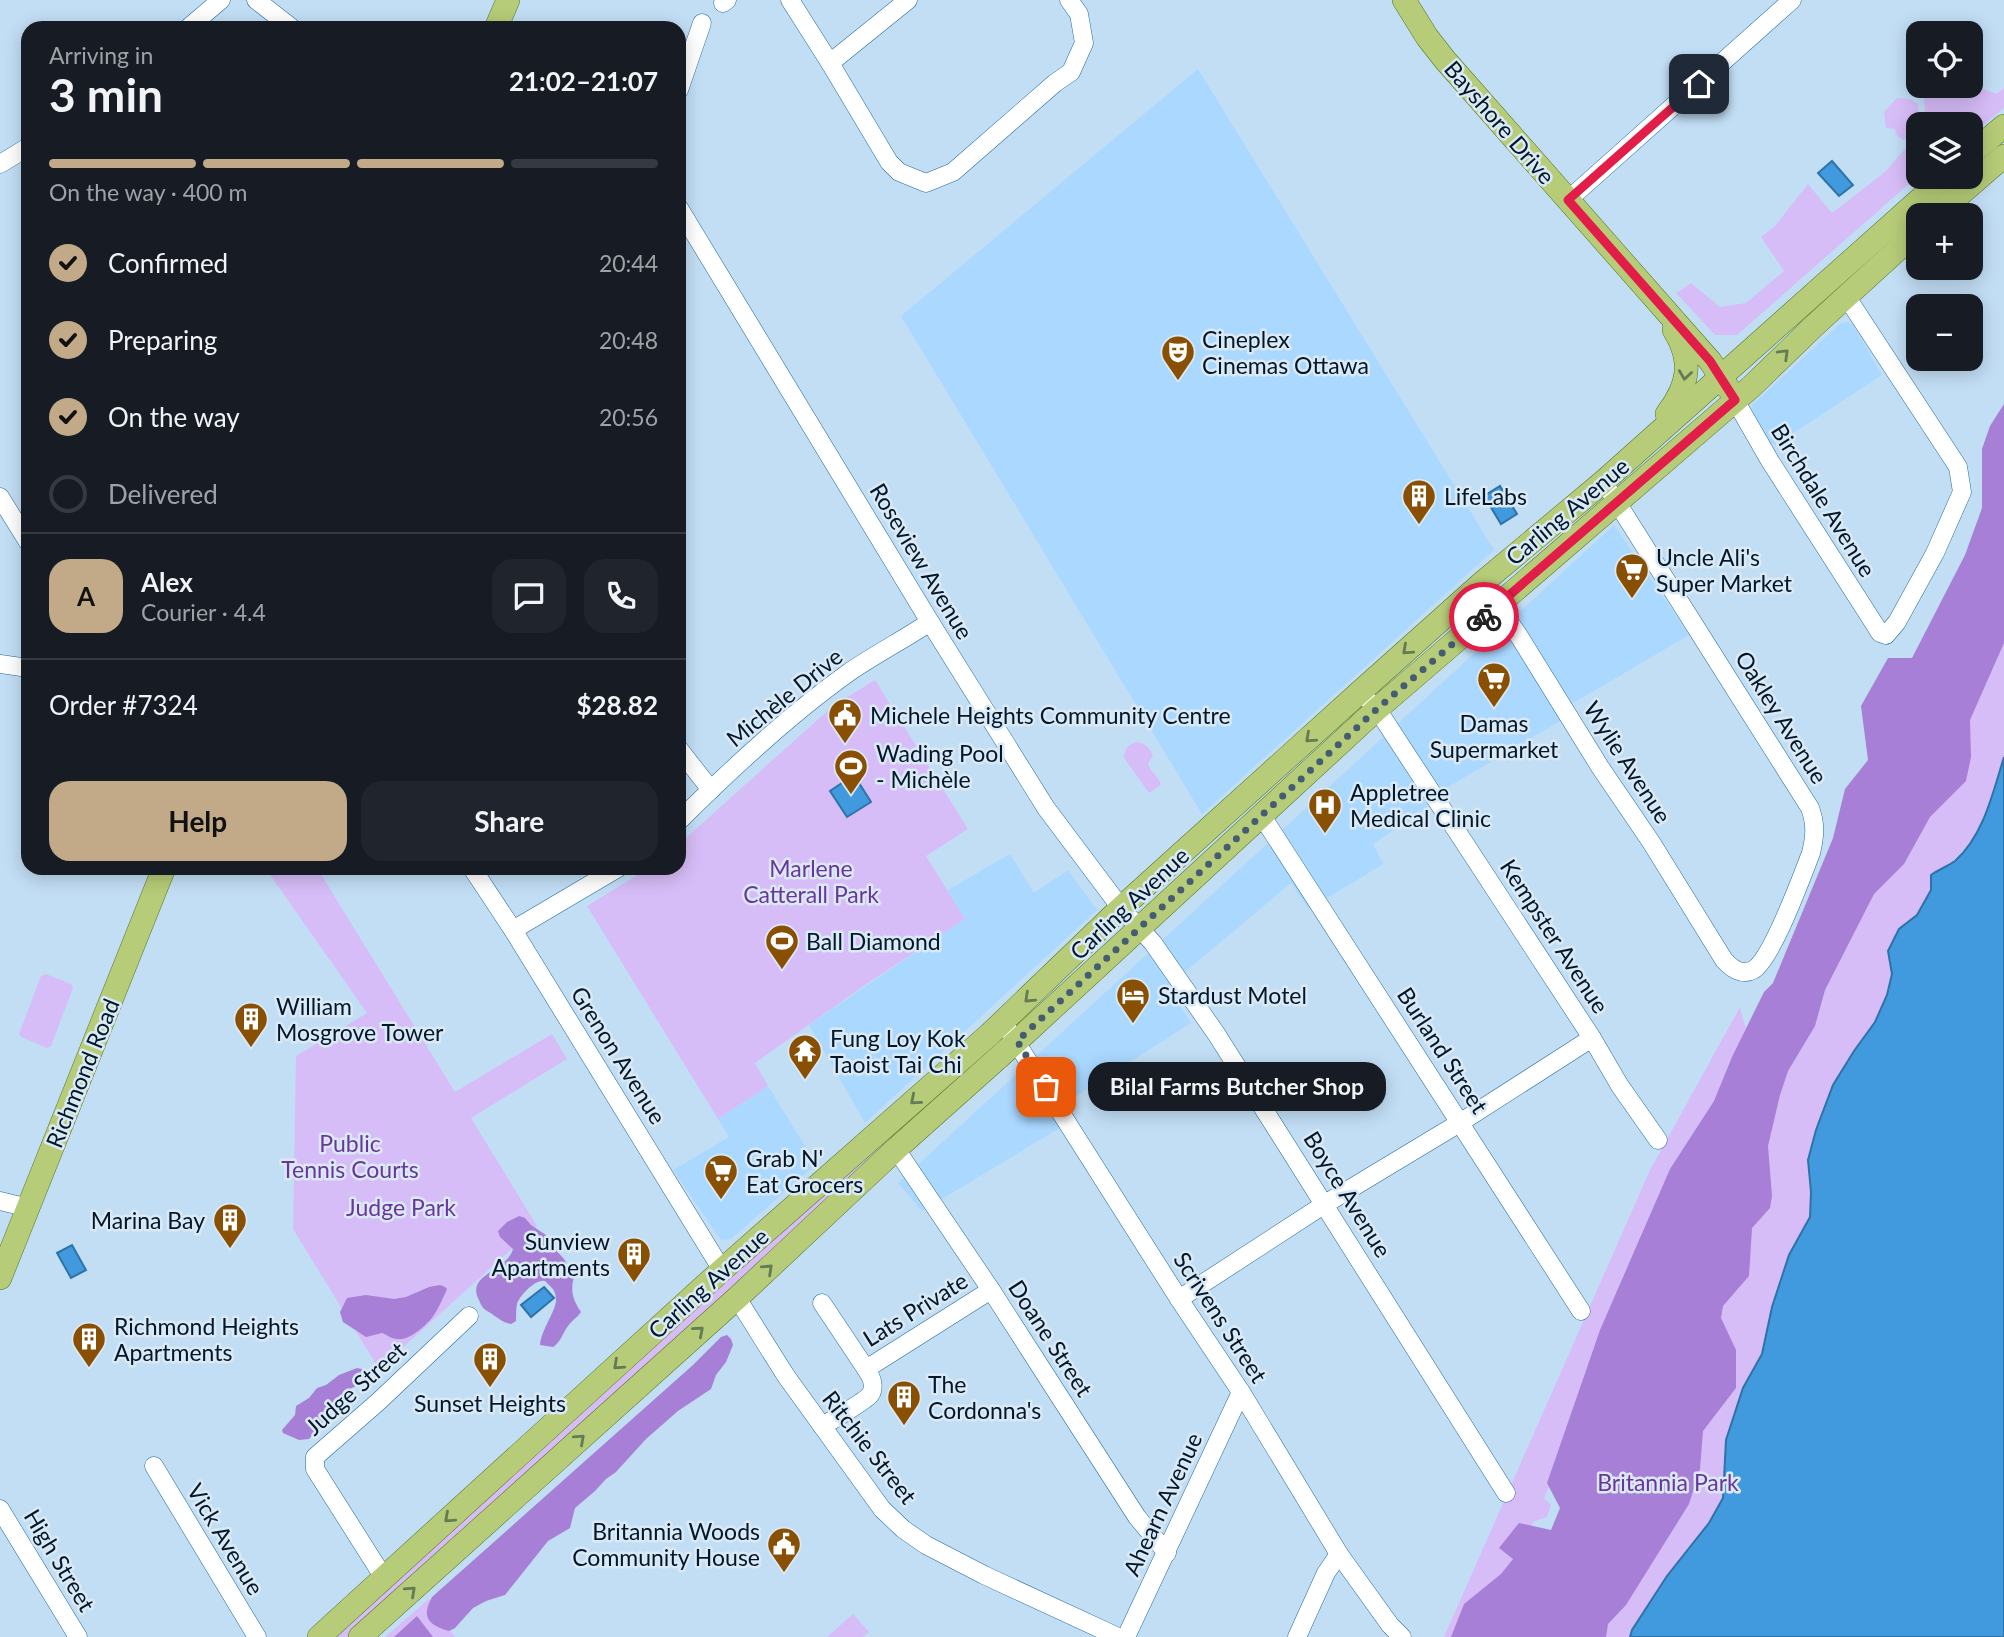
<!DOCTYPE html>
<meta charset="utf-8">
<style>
body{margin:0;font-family:Lato,sans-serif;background:#20242c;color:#f1f3f6;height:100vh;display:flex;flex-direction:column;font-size:26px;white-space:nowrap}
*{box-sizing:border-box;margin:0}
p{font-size:23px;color:#9ea1a6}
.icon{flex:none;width:38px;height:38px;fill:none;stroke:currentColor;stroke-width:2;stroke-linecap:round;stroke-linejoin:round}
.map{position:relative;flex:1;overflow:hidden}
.panel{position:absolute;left:21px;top:21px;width:665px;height:854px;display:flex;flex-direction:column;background:#171b24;border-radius:21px;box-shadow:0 4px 18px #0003}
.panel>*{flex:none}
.buttons{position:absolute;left:1906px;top:21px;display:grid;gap:14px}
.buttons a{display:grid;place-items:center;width:77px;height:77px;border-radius:14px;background:#171b24;box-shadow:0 4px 18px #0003;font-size:35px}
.pin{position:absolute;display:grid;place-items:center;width:60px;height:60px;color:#fff;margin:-30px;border-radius:14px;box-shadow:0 4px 10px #0006}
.courier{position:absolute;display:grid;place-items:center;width:70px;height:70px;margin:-35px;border:5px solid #e11d48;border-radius:50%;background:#fff;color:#222;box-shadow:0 2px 9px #0007}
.bubble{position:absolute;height:49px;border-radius:21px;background:#171b24;box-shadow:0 4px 18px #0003;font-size:23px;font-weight:700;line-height:49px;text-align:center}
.headline em{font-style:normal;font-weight:700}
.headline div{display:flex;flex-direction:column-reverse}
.headline{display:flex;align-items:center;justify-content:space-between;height:119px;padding:0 28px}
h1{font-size:46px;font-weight:700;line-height:52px}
.bar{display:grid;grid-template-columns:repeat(4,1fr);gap:10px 7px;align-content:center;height:84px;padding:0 28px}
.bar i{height:9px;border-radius:5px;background:#363941}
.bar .on{background:#c2aa89}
.bar p{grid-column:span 4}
.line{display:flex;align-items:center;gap:18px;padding:0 28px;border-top:2px solid #363941}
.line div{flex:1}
.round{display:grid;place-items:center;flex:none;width:74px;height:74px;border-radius:21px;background:#20242c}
ol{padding:0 28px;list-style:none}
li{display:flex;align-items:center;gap:21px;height:77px}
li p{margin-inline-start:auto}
li .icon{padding:7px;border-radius:50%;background:#c2aa89;color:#111;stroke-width:4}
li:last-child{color:#9ea1a6}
li i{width:38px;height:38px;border:4px solid #363941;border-radius:50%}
.button{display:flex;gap:14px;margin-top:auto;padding:14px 28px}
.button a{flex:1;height:80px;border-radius:21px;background:#c2aa89;color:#111;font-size:28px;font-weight:700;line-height:80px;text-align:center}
.button a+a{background:#20242c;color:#f1f3f6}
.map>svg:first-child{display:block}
.built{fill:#abd8ff}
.green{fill:#d7bdf8}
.forest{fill:#a77fd6}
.water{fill:#419add;stroke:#2e73a8;stroke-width:2}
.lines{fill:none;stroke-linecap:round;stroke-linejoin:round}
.minor-casing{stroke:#206a9f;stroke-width:19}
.major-casing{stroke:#567723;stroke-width:24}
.minor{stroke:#fff;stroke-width:18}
.major{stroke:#b6cc78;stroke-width:23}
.oneway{stroke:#647b56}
.done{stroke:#445d72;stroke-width:7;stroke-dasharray:0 12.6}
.route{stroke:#e11d48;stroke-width:9}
.labels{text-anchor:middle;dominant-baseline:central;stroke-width:5;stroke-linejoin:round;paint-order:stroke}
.street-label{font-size:23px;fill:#00172c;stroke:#dbe9f5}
.poi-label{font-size:23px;fill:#00172c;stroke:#dbe9f5;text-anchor:start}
.park-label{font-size:23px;fill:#6a369c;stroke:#dbe9f5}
</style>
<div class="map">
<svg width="2004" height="1637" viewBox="0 0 2004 1637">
<rect width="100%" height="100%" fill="#c2def5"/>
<g class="built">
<polygon points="1198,69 1494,550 1202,814 901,316"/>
<polygon points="1847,322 1853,325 1882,375 1775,445 1767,441 1751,406 1841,323"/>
<polygon points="1614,525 1689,635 1558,712 1562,720 1426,800 1427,807 1373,844 1383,864 1309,909 1291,883 1167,987 1191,1023 1053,1111 1063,1126 922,1211 898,1183"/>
<polygon points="1010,854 1034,893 1068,870 1097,910 865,1123 809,1025 964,919 948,890"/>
<polygon points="768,1086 816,1164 731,1239 721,1240 673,1170 729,1137 718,1119"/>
</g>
<g class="green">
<polygon points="1971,84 1996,94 2004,88 2004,108 1971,135 1970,124 1926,124 1923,86 1970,86"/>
<polygon points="1897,98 1909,99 1918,104 1919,117 1909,126 1910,134 1904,140 1897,136 1895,129 1886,128 1884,112"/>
<polygon points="1918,134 1918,176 1737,335 1715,335 1676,293 1691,283 1720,307 1746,303 1784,271 1761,237 1774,227 1808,184 1832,213 1885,172"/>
<polygon points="2004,529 2004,757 1987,810 1973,838 1954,861 1931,875 1931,890 1917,915 1899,929 1888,951 1892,974 1887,995 1875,1022 1854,1051 1833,1085 1811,1192 1810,1217 1789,1255 1772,1307 1762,1354 1743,1388 1726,1440 1723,1497 1709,1523 1667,1576 1632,1630 1630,1637 1543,1637"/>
<polygon points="875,680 968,829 926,856 965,919 865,985 755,1063 768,1086 718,1119 587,906 649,868 679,868 679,844 833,706"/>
<path d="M1137,742C1146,744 1149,747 1153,755L1148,764C1150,772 1159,776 1161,785L1149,793L1124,758C1125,748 1127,745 1137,742Z"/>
<polygon points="263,868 317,868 455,1092 552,1034 567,1059 471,1118 537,1226 379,1369 293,1229 296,1056 367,1013 268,872"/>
<polygon points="46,974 71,984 73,988 51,1046 47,1048 21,1037 19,1034 41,976"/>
<polygon points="1740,1007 1746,1029 1544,1498 1551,1505 1547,1517 1533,1522 1483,1637 1444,1637 1650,1170"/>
<polygon points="907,1118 910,1120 885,1149 349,1637 335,1637"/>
<polygon points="429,1599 455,1637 385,1637"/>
<polygon points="853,1614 869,1632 863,1637 827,1637"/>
</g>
<g class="forest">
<polygon points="2004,404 2004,643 1970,720 1971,757 1966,781 1930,817 1904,864 1874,894 1825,990 1815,1026 1788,1071 1780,1095 1768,1146 1772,1196 1770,1208 1752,1228 1749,1276 1723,1306 1721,1318 1736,1350 1736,1388 1703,1431 1700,1469 1689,1504 1626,1605 1608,1624 1606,1637 1451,1637 1464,1604 1501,1574 1513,1559 1499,1548 1519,1523 1551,1530 1560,1508 1547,1483 1600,1330 1670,1169 1714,1101 1732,1057 1764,992 1773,983 1833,838 1845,789 1868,760 1861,706 1888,658 1912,658 1965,555 1982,508 1982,449 1990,426"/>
<path d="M519,1216L525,1218L531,1225L546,1235L548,1241L564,1259L574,1277C570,1291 573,1300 581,1312C577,1318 572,1320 568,1326C562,1334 561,1342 553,1347L540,1345C541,1330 556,1311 556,1300C556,1296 555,1292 553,1289C552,1288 546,1282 545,1281C536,1278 519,1296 517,1304C516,1309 516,1316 516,1321L511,1324C502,1323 495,1315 487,1311C481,1307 481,1304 478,1298C467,1274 507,1271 513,1249L500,1237L498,1231L507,1222Z"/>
<path d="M440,1285L445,1287L447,1289C444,1296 438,1309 434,1315C428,1324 410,1341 397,1339C392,1339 387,1335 382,1333L366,1337L343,1322L340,1312L347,1298L366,1295L394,1299L406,1297L429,1287Z"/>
<path d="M727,1335L731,1339L733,1345L726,1362L716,1375L711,1389L678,1411L646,1439L616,1472L606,1479L595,1491L575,1508L570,1528L548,1541L505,1595L486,1601L473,1608L455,1628L449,1631C428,1625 421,1617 432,1597L693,1365L721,1337Z"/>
<polygon points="357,1368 366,1370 366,1381 348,1390 327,1407 327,1419 309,1439 299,1440 283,1433 282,1430 295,1415 296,1406 309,1398 317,1388 326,1385 339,1375"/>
<polygon points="417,1616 433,1637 394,1637"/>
</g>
<g class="water">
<polygon points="1832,161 1853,185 1839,196 1818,173"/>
<polygon points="1500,486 1517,514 1501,524 1484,496"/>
<path d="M2004,757V1637H1630L1632,1630L1667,1576L1709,1523L1723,1498L1726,1440L1743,1388L1762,1354L1772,1307L1789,1255L1810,1217L1811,1192L1808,1160L1816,1130L1833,1085L1854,1051L1875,1022L1887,995L1892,974L1888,951L1899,929L1917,915L1931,890V875C1938,870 1948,866 1955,861C1984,835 1993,792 2004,757Z"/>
<polygon points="854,775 871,802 847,817 830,791"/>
<polygon points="72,1245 86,1270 71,1278 57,1253"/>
<polygon points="544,1287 554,1298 531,1317 521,1305"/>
</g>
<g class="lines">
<g class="minor-casing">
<g id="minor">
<polyline points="256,0 292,28"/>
<polyline points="790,0 830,63 889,162 899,172 926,183 953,172 1055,83 1071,72 1084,43 1079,14 1069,0"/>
<polyline points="723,3 727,0"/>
<polyline points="188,28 221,0"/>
<polyline points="830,63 908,0"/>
<polyline points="679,90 702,23"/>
<polyline points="0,164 28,147"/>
<polyline points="1568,200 1792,0"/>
<polyline points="679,208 930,622 1046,808 1121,908 1153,943 1217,1035 1506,1493"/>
<polyline points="1735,400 1770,461 1875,625 1880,633 1886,635 1897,622 1935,553 1962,492 1958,467 1846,296"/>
<polyline points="0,497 28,542"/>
<path d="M1482,583L1519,636L1600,767L1651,842L1724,960C1731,968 1742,976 1753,970C1772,959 1802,876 1811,853C1815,836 1816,824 1810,808L1611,493"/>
<polyline points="0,664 28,668"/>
<polyline points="1370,702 1377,709 1592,1038 1620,1086 1658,1140"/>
<polyline points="679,749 711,790"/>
<polyline points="1262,816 1581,1311"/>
<path d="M679,821C731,769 788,716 848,673C874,655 903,640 930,622"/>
<polyline points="472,868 513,930 722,1270"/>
<polyline points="513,930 618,868"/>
<polyline points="1009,1031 1179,1299 1241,1392 1339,1554 1390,1625 1402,1637"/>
<polyline points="896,1149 991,1290 1137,1517 1167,1553"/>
<polyline points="0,1201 29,1208"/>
<polyline points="737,1298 786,1376 882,1509 903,1529 926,1545 984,1575 1118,1637"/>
<polyline points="1179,1299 1325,1204 1461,1122 1592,1038"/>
<polyline points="866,1369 991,1290"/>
<path d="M822,1426C831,1421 865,1401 870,1395C876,1387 871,1376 866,1369L822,1303"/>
<polyline points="154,1466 257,1637"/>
<polyline points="0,1509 78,1637"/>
<polyline points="384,1578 315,1469 315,1457 378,1402 469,1316"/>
<polyline points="1126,1637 1241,1392"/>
<polyline points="1297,1637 1326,1573 1339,1554"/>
</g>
</g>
<g class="major-casing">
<g id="major">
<polyline points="1404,0 1427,37 1445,60 1710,361 1728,388"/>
<polyline points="496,28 508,0"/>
<polyline points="1970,155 2004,126"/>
<polyline points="1936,215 2004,156"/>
<path d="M1667,414C1688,386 1694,362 1674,330"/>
<polyline points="0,1278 164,868"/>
<polyline points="319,1637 722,1270 990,1034 1121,908 1360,692 1482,583 1603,482 1945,177"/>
<polyline points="360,1637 737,1298 896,1149 1017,1041 1377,709 1751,387 1815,325 1918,231"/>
</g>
</g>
<use href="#minor" class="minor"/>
<use href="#major" class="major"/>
</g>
<defs><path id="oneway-chevron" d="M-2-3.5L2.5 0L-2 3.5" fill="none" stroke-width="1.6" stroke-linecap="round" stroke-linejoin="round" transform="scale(1.75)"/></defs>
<g class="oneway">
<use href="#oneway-chevron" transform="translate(1784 354) rotate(-44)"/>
<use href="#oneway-chevron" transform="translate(1685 375) rotate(98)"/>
<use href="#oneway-chevron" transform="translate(1407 650) rotate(138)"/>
<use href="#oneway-chevron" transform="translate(1310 738) rotate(138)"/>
<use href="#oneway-chevron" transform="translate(1029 998) rotate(137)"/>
<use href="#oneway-chevron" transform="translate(915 1100) rotate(139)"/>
<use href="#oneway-chevron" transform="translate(768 1269) rotate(-43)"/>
<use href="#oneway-chevron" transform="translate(699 1331) rotate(-41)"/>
<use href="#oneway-chevron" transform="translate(618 1365) rotate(138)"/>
<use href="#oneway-chevron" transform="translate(580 1439) rotate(-42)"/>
<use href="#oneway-chevron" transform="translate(449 1518) rotate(138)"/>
<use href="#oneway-chevron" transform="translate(411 1591) rotate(-42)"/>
</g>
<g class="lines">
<polyline class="done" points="1046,1087 1017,1041 1377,709 1484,617"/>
<polyline class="route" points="1484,617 1735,400 1710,361 1568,200 1699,84"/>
</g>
<defs>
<g id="theatre-pin" transform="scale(1.75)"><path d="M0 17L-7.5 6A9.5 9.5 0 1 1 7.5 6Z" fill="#895004" stroke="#dbe9f5"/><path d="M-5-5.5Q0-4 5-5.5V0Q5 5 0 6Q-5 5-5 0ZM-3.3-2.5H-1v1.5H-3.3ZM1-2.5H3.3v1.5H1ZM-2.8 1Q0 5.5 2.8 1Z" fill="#fff"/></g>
<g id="building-pin" transform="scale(1.75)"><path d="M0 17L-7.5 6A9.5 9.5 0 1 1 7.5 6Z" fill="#895004" stroke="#dbe9f5"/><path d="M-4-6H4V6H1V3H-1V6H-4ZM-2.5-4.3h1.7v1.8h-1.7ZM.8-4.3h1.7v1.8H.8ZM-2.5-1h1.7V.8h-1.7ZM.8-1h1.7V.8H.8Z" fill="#fff"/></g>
<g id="supermarket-pin" transform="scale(1.75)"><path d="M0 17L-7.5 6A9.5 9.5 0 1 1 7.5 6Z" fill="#895004" stroke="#dbe9f5"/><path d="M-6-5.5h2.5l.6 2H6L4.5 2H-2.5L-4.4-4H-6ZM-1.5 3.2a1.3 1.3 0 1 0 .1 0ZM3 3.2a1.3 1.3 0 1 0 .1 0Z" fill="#fff"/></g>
<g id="civic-pin" transform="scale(1.75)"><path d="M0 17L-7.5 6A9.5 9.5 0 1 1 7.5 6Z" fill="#895004" stroke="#dbe9f5"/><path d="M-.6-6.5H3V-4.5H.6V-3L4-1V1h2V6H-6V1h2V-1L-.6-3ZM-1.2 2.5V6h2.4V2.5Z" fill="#fff"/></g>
<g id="stadium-pin" transform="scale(1.75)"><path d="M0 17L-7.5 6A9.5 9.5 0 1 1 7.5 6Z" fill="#895004" stroke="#dbe9f5"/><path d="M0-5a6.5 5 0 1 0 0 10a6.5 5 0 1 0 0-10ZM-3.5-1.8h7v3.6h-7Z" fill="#fff"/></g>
<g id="hospital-pin" transform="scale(1.75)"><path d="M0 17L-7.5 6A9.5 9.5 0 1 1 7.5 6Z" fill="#895004" stroke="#dbe9f5"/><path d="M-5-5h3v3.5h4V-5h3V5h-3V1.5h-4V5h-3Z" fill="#fff"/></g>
<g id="hotel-pin" transform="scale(1.75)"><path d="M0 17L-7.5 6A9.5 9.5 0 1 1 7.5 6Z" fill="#895004" stroke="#dbe9f5"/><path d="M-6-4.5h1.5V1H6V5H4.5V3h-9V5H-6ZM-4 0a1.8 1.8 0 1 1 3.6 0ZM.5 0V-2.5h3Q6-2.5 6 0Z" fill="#fff"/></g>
<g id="temple-pin" transform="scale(1.75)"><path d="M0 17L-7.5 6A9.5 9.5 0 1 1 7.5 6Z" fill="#895004" stroke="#dbe9f5"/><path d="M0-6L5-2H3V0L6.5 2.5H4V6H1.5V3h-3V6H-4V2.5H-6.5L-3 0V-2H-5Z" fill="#fff"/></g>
</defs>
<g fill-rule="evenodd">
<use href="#theatre-pin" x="1178" y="352"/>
<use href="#building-pin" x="1419" y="496"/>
<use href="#supermarket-pin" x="1632" y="570"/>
<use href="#supermarket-pin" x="1494" y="679"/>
<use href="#civic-pin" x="845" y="715"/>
<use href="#stadium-pin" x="851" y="766"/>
<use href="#hospital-pin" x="1325" y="805"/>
<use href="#stadium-pin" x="782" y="941"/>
<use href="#hotel-pin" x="1133" y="995"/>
<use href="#building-pin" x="251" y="1019"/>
<use href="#temple-pin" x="805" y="1051"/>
<use href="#supermarket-pin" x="721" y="1171"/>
<use href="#building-pin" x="230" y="1220"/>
<use href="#building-pin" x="634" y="1254"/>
<use href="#building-pin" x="89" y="1339"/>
<use href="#building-pin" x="490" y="1359"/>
<use href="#building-pin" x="904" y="1397"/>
<use href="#civic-pin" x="784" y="1544"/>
</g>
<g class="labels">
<g class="street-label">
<text transform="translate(1500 122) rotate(49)">Bayshore Drive</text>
<text transform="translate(1824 500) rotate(58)">Birchdale Avenue</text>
<text transform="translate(1567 511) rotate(-40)">Carling Avenue</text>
<text transform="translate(922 561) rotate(59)">Roseview Avenue</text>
<text transform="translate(784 697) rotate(-39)">Michèle Drive</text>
<text transform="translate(1782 717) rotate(58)">Oakley Avenue</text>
<text transform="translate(1628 762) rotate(57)">Wylie Avenue</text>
<text transform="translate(1129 903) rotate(-43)">Carling Avenue</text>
<text transform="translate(1555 936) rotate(57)">Kempster Avenue</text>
<text transform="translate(1443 1050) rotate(57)">Burland Street</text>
<text transform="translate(619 1055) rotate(58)">Grenon Avenue</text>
<text transform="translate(82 1073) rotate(-68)">Richmond Road</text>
<text transform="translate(1348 1194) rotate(58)">Boyce Avenue</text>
<text transform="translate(708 1283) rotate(-42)">Carling Avenue</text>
<text transform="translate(915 1309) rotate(-32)">Lats Private</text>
<text transform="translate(1221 1317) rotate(57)">Scrivens Street</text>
<text transform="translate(1051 1338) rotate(57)">Doane Street</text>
<text transform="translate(355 1388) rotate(-42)">Judge Street</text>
<text transform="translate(870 1447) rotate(52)">Ritchie Street</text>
<text transform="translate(1162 1504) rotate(-65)">Ahearn Avenue</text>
<text transform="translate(226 1539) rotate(59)">Vick Avenue</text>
<text transform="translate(60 1560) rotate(59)">High Street</text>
</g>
<g class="poi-label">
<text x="1202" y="339">Cineplex<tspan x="1202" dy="26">Cinemas Ottawa</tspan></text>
<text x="1444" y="496">LifeLabs</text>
<text x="1656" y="557">Uncle Ali's<tspan x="1656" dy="26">Super Market</tspan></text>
<text x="870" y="715">Michele Heights Community Centre</text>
<text x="1494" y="723" text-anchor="middle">Damas<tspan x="1494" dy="26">Supermarket</tspan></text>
<text x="876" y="753">Wading Pool<tspan x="876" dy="26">- Michèle</tspan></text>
<text x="1350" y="792">Appletree<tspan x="1350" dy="26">Medical Clinic</tspan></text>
<text x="806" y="941">Ball Diamond</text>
<text x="1158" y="995">Stardust Motel</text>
<text x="276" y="1006">William<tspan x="276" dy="26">Mosgrove Tower</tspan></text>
<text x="830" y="1038">Fung Loy Kok<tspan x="830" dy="26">Taoist Tai Chi</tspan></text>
<text x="746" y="1158">Grab N'<tspan x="746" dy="26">Eat Grocers</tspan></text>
<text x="205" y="1220" text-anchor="end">Marina Bay</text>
<text x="610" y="1241" text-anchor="end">Sunview<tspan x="610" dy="26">Apartments</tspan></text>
<text x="114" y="1326">Richmond Heights<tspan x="114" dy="26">Apartments</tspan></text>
<text x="928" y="1384">The<tspan x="928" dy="26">Cordonna's</tspan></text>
<text x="490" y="1403" text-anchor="middle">Sunset Heights</text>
<text x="760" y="1531" text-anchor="end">Britannia Woods<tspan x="760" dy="26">Community House</tspan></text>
</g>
<g class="park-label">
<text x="811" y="868">Marlene<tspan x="811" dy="26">Catterall Park</tspan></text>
<text x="350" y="1143">Public<tspan x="350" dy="26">Tennis Courts</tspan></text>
<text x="401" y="1207">Judge Park</text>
<text x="1668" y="1482">Britannia Park</text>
</g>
</g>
</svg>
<div class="buttons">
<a><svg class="icon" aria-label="locate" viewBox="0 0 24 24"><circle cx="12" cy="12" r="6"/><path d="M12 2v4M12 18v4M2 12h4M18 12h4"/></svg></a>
<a><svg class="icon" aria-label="layers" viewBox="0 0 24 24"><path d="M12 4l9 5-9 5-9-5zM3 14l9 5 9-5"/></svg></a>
<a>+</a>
<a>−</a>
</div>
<div class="pin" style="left:1046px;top:1087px;background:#ea580c"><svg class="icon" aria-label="bag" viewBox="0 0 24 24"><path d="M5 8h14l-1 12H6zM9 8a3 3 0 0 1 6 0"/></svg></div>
<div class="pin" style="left:1699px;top:84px;background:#1f2937"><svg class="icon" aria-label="home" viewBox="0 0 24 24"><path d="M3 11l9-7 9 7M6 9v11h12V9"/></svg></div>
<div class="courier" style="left:1484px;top:617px"><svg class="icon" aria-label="bike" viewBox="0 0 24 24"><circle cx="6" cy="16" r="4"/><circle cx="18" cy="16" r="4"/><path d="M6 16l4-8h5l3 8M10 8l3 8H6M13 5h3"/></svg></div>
<div class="bubble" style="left:1088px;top:1062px;width:298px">Bilal Farms Butcher Shop</div>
<section class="panel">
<div class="headline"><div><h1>3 min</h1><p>Arriving in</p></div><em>21:02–21:07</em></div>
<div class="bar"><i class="on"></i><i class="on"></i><i class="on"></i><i></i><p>On the way · 400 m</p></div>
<ol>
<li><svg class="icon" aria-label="check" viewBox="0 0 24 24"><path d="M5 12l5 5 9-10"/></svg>Confirmed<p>20:44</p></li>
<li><svg class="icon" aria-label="check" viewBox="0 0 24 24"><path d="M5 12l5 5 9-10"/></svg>Preparing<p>20:48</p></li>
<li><svg class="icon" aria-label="check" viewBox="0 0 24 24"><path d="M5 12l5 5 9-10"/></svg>On the way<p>20:56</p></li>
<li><i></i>Delivered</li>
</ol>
<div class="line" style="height:126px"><b class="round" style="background:#c2aa89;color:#111">A</b><div><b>Alex</b><p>Courier · 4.4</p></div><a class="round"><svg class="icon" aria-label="chat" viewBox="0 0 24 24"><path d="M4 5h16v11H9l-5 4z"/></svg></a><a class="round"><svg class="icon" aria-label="phone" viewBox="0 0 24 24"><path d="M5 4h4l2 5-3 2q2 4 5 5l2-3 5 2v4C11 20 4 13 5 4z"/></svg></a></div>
<div class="line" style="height:91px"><div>Order #7324</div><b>$28.82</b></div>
<div class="button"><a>Help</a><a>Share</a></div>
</section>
</div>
